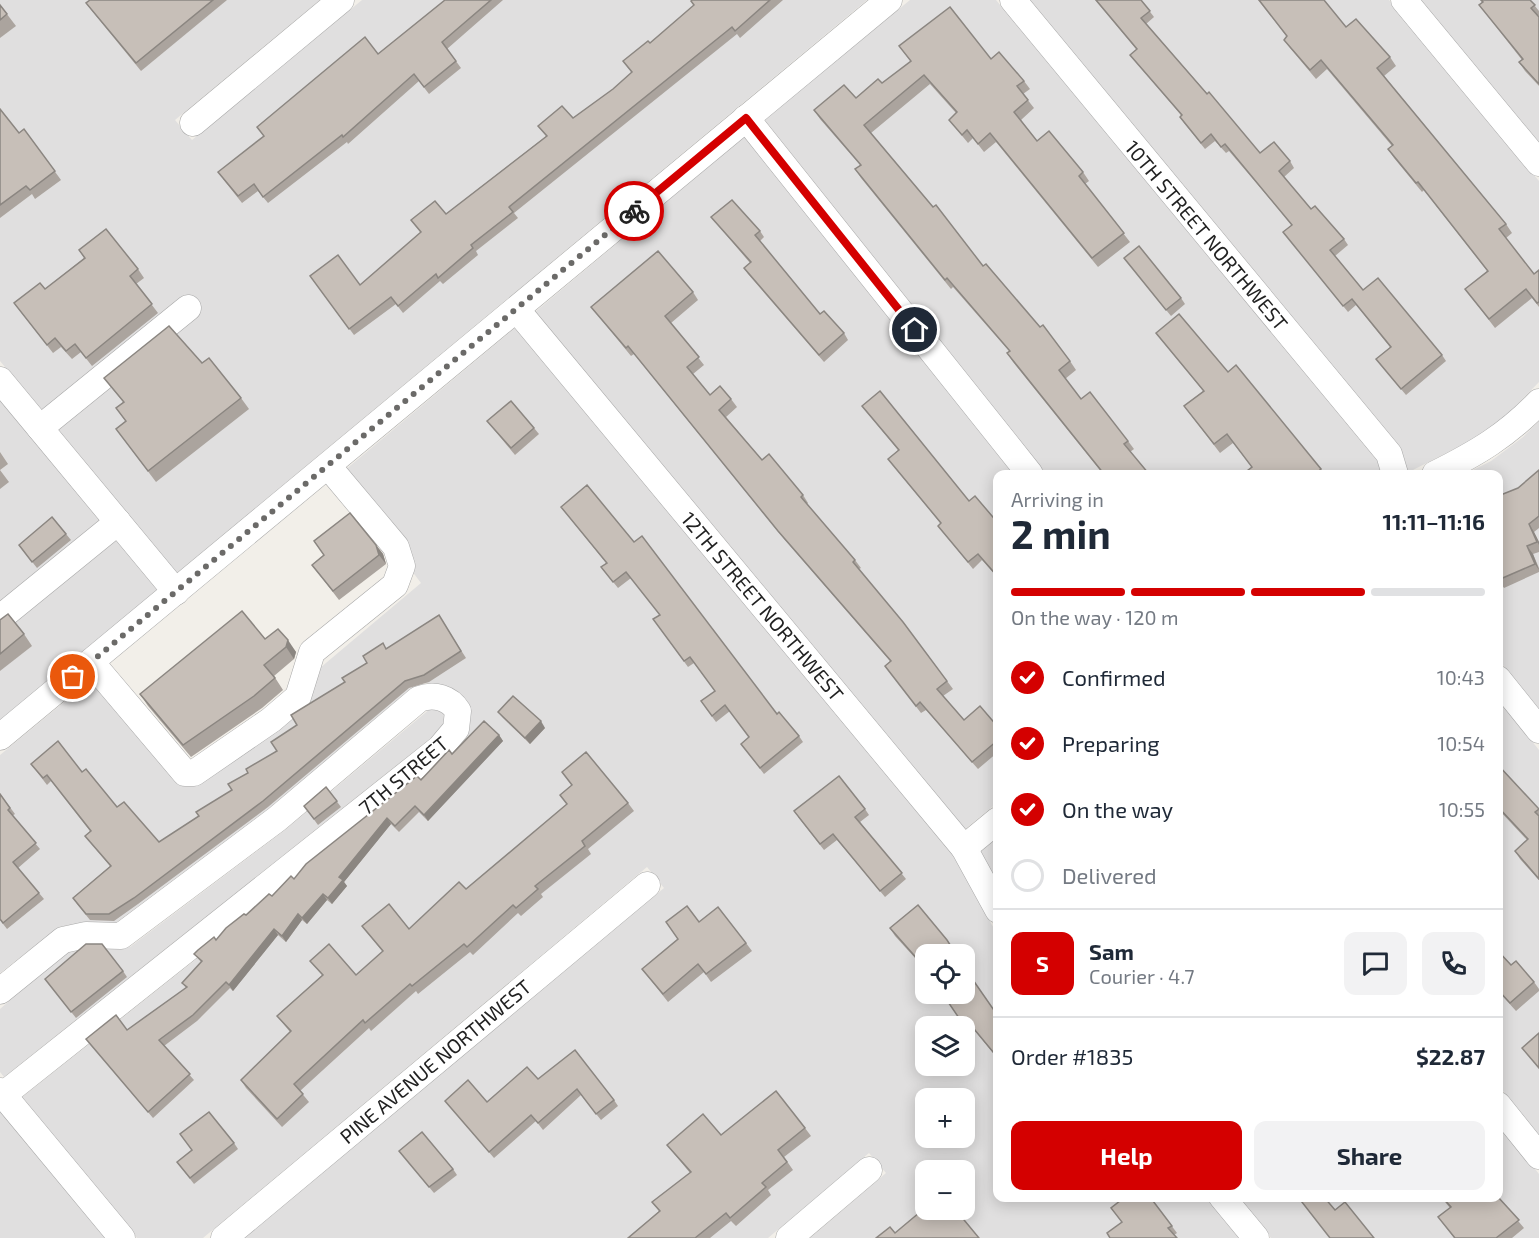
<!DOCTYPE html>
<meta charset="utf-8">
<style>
body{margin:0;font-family:"Exo 2",sans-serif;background:#f2f2f3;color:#1f2937;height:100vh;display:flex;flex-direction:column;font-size:22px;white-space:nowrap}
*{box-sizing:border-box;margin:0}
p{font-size:20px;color:#747a83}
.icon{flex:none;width:33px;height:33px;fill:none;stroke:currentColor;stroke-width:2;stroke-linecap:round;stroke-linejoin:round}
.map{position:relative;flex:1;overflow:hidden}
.side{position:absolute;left:993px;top:470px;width:510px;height:732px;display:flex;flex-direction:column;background:#fff;border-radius:12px;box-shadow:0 3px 15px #0003}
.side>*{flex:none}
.controls{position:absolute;left:915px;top:944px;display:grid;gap:12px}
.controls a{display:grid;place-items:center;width:60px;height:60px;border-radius:12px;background:#fff;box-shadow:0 3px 15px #0003;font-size:30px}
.pin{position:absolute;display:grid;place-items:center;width:51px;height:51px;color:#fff;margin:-26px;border:3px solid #fff;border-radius:50%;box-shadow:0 2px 6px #0007}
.courier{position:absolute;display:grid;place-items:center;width:60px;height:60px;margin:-30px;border:4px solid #d40000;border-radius:50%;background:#fff;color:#222;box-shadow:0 2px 8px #0007}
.head em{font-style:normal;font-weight:700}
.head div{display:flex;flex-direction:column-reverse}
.head{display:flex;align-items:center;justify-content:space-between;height:102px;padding:0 18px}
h1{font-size:39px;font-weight:700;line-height:45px}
.bar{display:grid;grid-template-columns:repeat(4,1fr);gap:9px 6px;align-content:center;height:72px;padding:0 18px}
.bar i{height:8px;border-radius:4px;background:#e0e1e3}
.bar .current{background:#d40000}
.bar p{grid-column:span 4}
.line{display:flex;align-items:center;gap:15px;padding:0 18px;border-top:2px solid #e0e1e3}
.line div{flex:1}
.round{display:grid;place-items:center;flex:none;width:63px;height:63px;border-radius:12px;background:#f2f2f3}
ol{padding:0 18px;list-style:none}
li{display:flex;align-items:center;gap:18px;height:66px}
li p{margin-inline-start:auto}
li .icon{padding:6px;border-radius:50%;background:#d40000;color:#fff;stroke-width:4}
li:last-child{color:#747a83}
li i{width:33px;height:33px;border:3px solid #e0e1e3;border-radius:50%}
.primary-button{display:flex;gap:12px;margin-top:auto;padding:12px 18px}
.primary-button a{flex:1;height:69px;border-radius:12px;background:#d40000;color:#fff;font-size:24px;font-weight:700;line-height:69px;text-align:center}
.primary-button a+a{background:#f2f2f3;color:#1f2937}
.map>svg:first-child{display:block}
.residential{fill:#e0dfdf;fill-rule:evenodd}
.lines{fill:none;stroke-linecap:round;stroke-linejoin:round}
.minor-casing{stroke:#a9a9a9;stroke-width:27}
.minor{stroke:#fff;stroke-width:26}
.wall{fill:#aba49e}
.shaded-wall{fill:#8b8681}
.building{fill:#c7bfb8;stroke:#8b8681;stroke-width:1.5}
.done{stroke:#6b6a68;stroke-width:6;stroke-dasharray:0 10.8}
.route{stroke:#d40000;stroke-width:8}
.labels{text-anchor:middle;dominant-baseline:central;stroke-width:5;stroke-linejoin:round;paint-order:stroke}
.street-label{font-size:20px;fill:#222;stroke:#fff}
</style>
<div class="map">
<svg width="1539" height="1238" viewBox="0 0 1539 1238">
<rect width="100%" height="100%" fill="#f2efe9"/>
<g class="residential">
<polygon points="0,0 320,0 175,120 192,140 362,0 867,0 176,574 0,361"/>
<polygon points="910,0 996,0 1378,460 1382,474 1046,474 763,121"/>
<polygon points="1028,0 1389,0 1539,181 1539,382 1506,416 1476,438 1407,473 1401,452"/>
<polygon points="1420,0 1539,0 1539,144"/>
<polygon points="745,136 1015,474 998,474 997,803 964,830 535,312"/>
<path d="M516,327L953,855L997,934L998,1197H1207L1240,1238H810L886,1173L869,1153L768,1238H244L664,888L647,867L203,1238H137L21,1098L449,759L466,738L471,715L463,697L456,691L432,683H423L411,688L268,809L116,923H82L59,927L0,973V755L103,670L181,785L421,583L339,475ZM926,954H964V993H926ZM926,1026H964V1065H926ZM926,1098H964V1137H926ZM926,1170H964V1209H926Z"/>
<polygon points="0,398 158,589 0,720"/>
<polygon points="1539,421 1539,711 1499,660 1498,474 1465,474 1491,461 1523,437"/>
<polygon points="1498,699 1539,750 1539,1136 1499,1086"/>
<polygon points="431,708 445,713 444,723 431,738 4,1077 0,1072 0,1009 26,986 69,952 130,947 285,830"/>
<polygon points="997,838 997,885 980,852"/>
<polygon points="0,1109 106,1238 0,1238"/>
<polygon points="1499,1124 1539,1174 1539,1238 1271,1238 1238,1197 1498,1197"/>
</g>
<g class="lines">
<g class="minor-casing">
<g id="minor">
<polyline points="1013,0 1389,454 1395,474"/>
<polyline points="1404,0 1539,163"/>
<polyline points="746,118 1030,474"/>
<polyline points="193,123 341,0"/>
<polyline points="517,310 964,848 998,910"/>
<polyline points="0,380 176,592"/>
<polyline points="40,428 188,308"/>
<path d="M1435,474C1477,453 1506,436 1539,402"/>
<polyline points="0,618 118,522"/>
<polyline points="91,662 185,773 194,773 271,720 298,697 312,652 395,585 402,566 396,547 328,466"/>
<polyline points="1498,679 1539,730"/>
<polyline points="0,737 889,0"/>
<polyline points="964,848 998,820"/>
<path d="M0,991L63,940L86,935L121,936L277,819L419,699C434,693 450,698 458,711L456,729L440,748L3,1095"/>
<polyline points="0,1091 122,1238"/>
<polyline points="1498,1105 1539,1156"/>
<polyline points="1222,1197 1256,1238"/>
<polyline points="224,1238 647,885"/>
<polyline points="789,1238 869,1170"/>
</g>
</g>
<use href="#minor" class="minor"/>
</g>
<g class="wall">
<polygon points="90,0 227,0 141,71 92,11 86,3"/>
<polygon points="445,0 503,0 447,49 461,68 429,94 419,81 348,144 347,142 268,203 258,191 242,203 223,179 264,136 257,127 378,54"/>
<polygon points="692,0 783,0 740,38 737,34 514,213 518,218 476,251 478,255 443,284 440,281 403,313 396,304 354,335 310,276 360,285 421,233 411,220 446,214 546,136 538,126 573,118 613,89 632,73 623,61 650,43 694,5"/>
<polygon points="1095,0 1141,0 1154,17 1146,24 1260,153 1290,161 1294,168 1284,177 1311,209 1344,239 1348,245 1335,256 1363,290 1442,355 1446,361 1406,395 1376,359 1390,347 1356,305 1348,312 1283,232 1292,225 1229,151 1226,153 1215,141 1205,149 1184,123 1180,117 1181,115 1135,61 1130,55 1137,50"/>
<polygon points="1258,0 1324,0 1346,27 1390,57 1396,66 1384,76 1506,224 1512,233 1506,238 1534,274 1539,270 1539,307 1532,298 1495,328 1465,289 1487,271 1424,190 1422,192 1394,158 1388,149 1392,146 1327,69 1316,79 1290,48 1284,40 1287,37"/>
<polygon points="1480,0 1530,0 1539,11 1539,15 1538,16 1539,17 1539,86 1525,71 1519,62 1522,60 1479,5 1482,2"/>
<polygon points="0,5 16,26 0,38"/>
<polygon points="899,46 991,59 1024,81 1030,89 1023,94 1034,108 1021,120 1037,141 1083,172 1089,181 1085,184 1130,242 1098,267 996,142 984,152 973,138 968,143 949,120 956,113 930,84 871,133 983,266 1070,361 1076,370 1065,379 1081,399 1128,441 1134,449 1130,452 1149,474 1103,474 1013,362 1007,353 1009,351 953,287 951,289 861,178 855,169 860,165 820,119 814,110 856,98 882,83 911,62"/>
<polygon points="0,109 19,133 24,129 61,180 35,199 32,194 0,218"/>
<polygon points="711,217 760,231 764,237 760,241 820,314 844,333 848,340 824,362 748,274 744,268 750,263"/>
<polygon points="79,250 138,269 144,278 136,284 158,313 92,366 81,352 72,359 61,347 53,353 14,303 45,289 84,258"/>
<polygon points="1124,258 1181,298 1185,304 1171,316"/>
<polygon points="693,292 698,300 671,323 704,365 693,374 710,395 731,399 737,407 726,417 762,460 803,495 808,503 807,504 855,560 861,568 859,569 903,622 953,689 943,696 964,720 998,727 998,752 978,769 926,710 921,713 885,666 890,661 784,539 634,354 631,356 591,307"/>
<polygon points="1156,333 1228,372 1321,469 1325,474 1243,474 1252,467 1233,443 1220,453 1184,406 1203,391"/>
<polygon points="202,363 241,398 249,409 156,482 116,429 126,422 116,408 123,402 104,378"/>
<polygon points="862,406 969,501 998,523 998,578 982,560 973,569 943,532 938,526 941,524 888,459 898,450"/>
<polygon points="487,421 534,428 539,434 515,455"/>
<polygon points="0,452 8,464 0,470 9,482 0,489"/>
<polygon points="1539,470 1539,528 1534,532 1539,542 1539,552 1533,554 1539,568 1539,572 1504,588 1498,580 1498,496 1518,488"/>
<polygon points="561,507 799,736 803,742 764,774 741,744 749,737 730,711 716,722 705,707 715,691 694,663 688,667 653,619 660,615 631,578 618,588 601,567 606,563"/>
<polygon points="66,534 71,540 37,568 19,545"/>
<polygon points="314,541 376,545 383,554 386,564 339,600 312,565 324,555"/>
<polygon points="0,620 24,634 32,646 0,671"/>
<polygon points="443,622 466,658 429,682 409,688 268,807 138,904 114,921 90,920 77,904 73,898 110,866 85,836 90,831 51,781 47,785 31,764 82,772 117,807 159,842 199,816 232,790 248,773 277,751 297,725 367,663 387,648"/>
<polygon points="278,629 296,652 294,659 274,676 283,690 262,708 191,757 148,706 140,694 265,639"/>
<polygon points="498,712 545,728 530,744 503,718"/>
<polygon points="499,735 503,741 428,821 419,812 399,832 391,824 344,882 347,886 332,904 327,900 307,924 302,920 286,942 278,935 233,991 230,988 197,1021 164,1046 194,1080 153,1118 86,1039 127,1030 186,988 182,983 201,962 194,954 216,940 246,915 294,879 452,754"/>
<polygon points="1498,765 1539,810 1539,880 1520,859 1515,851 1527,840 1498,809"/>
<polygon points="562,772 628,803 634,811 588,849 591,854 541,894 543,897 521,916 518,913 473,955 470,952 418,994 416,991 371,1031 369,1028 300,1091 309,1102 282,1127 246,1088 241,1080 290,1032 277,1016 322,975 310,961 356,975 383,952 362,926 409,929 466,889 567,804 560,795 572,785"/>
<polygon points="326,787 341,807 318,825 304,806"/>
<polygon points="0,794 15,814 12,816 40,849 18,868 44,899 7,929 0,920"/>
<polygon points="865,809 869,815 860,822 906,879 885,897 837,840 824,850 798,817"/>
<polygon points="918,905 926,970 895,936 890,928"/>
<polygon points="699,922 746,943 752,951 711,982 704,972 668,1002 642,969"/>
<polygon points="1498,951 1511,965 1534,982 1539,989 1539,991 1516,1011 1498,991"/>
<polygon points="123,971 127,977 76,1018 45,979"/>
<polygon points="942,993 998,1016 998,1059 970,1025 966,1028"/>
<polygon points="538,1079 614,1100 618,1106 601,1120 581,1095 543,1130 536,1121 494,1158 445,1101 487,1102"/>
<polygon points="805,1128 811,1136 784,1157 793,1170 768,1190 771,1195 736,1226 731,1221 710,1238 628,1238 659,1211 652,1202 690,1173 667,1145 721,1135"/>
<polygon points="234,1143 238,1149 194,1184 177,1162"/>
<polygon points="399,1151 453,1169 457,1175 434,1193"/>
<polygon points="1150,1197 1177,1233 1174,1235 1121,1222"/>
<polygon points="1441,1197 1498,1197 1524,1228 1512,1238 1454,1238 1438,1217 1450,1208"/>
</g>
<g class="shaded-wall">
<polygon points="1529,524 1534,532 1539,542 1539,545"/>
<polygon points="376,545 383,554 386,564 379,555"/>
<polygon points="1527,546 1533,554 1539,570 1535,564"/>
<polygon points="288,640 296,652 294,659 286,647"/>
<polygon points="541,721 545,728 530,744 525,738"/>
<polygon points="499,735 503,741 428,821 424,815"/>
<polygon points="387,818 391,824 344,882 347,886 332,904 328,898 339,877"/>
<polygon points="323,894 327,900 307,924 302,918"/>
<polygon points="298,914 302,920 286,942 282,936"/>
<polygon points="274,929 278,935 233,991 229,985"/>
</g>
<g class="building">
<polygon points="90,0 213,0 136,63 86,3"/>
<polygon points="445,0 491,0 442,42 456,61 424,87 414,74 343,137 342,135 263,197 254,184 238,196 218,172 264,136 257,127 365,37 378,54"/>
<polygon points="692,0 770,0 735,31 732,27 509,207 513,212 471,245 473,248 438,278 436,274 398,306 391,297 349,329 310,276 338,255 360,285 421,232 411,220 435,201 446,214 547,136 538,126 562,106 573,118 613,89 632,72 623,61 648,41 650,43 694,5 691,1"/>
<polygon points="1096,0 1141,0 1150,11 1141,18 1207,94 1209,92 1260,153 1274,142 1290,161 1279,171 1311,209 1315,206 1344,239 1330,250 1363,290 1378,278 1442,355 1401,389 1376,359 1391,347 1352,299 1343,306 1283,232 1292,225 1225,144 1221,147 1211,134 1201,143 1180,117 1182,115 1130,55 1137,49"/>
<polygon points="1259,0 1324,0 1346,27 1356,19 1390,57 1377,68 1506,224 1499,229 1534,274 1539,270 1539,302 1537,303 1526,289 1489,319 1465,289 1488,271 1418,182 1416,183 1388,149 1393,145 1321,60 1310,70 1284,40 1287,36"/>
<polygon points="1481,0 1530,0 1535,5 1531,8 1539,17 1539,84 1519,62 1523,59 1479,5 1483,2"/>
<polygon points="0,5 7,14 0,20"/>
<polygon points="950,7 991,59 999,52 1024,81 1017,86 1028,100 1014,112 1037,141 1049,131 1083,172 1079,176 1124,233 1092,258 990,133 978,144 967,130 962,135 949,120 957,112 924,75 864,125 933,207 936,205 983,266 986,264 1040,327 1043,325 1070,361 1059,370 1081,399 1090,392 1128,441 1124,444 1149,474 1104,474 1007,353 1010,351 947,278 945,280 855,169 861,165 814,110 844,85 856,98 878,79 882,83 911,61 899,46"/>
<polygon points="0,109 19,133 24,129 55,171 30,190 26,186 0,205"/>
<polygon points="732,200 760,231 755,235 820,314 824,311 844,333 819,355 744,268 751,262 711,217"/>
<polygon points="106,229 138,269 130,276 152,304 86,358 75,344 66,351 55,338 47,345 14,303 40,283 45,289 85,258 79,250"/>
<polygon points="1139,246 1181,298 1166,310 1124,258"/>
<polygon points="658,251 693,292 665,316 699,357 687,367 710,395 720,386 731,399 719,410 762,460 769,454 803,495 801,497 855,560 853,562 903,622 947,681 937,689 964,720 980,706 998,727 998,740 972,762 920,702 916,706 885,666 891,661 778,531 628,346 626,348 591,307"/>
<polygon points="1179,314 1228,372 1236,365 1321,469 1315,474 1243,474 1252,467 1227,434 1214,444 1184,406 1204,391 1156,333"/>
<polygon points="169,326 202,363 209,358 241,398 148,471 116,429 126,421 116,408 124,402 104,378"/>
<polygon points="880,391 969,501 975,496 998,523 998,577 978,554 968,562 938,526 941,523 888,459 899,450 862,406"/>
<polygon points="511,401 534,428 511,448 487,421"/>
<polygon points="1539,470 1539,516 1529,524 1537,542 1527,546 1535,564 1498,580 1498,496 1518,488"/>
<polygon points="587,485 634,542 642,536 777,714 779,712 799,736 760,768 741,744 749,737 725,705 712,716 701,701 715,691 690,657 684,661 653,619 660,615 626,572 613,582 601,567 607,563 561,507"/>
<polygon points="350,513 376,545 379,555 333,591 312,565 324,555 314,541"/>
<polygon points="52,517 66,534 32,562 19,545"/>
<polygon points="242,611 265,639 278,629 288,640 286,647 264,665 275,678 254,696 183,745 140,694"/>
<polygon points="8,614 24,634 0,654 0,620"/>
<polygon points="439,615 461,651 424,675 405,681 263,801 134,898 109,914 86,914 73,898 111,866 85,836 91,831 47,775 43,778 31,764 58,741 82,772 86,769 117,807 124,802 159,842 199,816 196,812 232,790 228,784 248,773 246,769 277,751 271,742 297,725 291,715 345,682 342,678 367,663 363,656 383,643 386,649"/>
<polygon points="513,696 541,721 525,738 498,712"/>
<polygon points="484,721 499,735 424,815 415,806 395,826 387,818 339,877 343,880 328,898 323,894 302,918 298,914 282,936 274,929 229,985 226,982 193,1015 159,1040 190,1074 148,1112 86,1039 116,1015 127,1030 187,987 182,983 202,961 194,954 198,950 214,937 216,940 226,928 244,914 246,915 269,894 272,896 291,876 294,879 306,864 417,776 421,780 449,750 452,754"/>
<polygon points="586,752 628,803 582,841 585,846 535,886 538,889 516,908 513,905 467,947 464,944 412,986 410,984 365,1023 363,1020 294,1084 303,1094 277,1119 241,1080 291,1031 277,1016 323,975 310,961 329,944 356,975 383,951 362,926 389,904 409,929 459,882 466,889 567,804 560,795 572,785 562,772"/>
<polygon points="1498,765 1539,809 1535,812 1539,816 1539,879 1515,851 1528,839 1498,807"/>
<polygon points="839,776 865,809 855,817 902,873 880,891 833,834 820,844 794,811"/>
<polygon points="326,787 337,801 314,819 304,806"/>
<polygon points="0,794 10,808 8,810 36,843 13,862 39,893 3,923 0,919"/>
<polygon points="918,905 947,940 956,954 926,954 926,970 920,962 890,928"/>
<polygon points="687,906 699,922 718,907 746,943 706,974 698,964 663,994 642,969 678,939 666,922"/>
<polygon points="86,944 102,944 123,971 71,1012 45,979"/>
<polygon points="1498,951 1511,965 1516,961 1534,982 1510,1003 1498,990"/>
<polygon points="964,967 998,1016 998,1058 965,1018 961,1021 942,993 964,993"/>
<polygon points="1539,1033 1539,1068 1522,1048"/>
<polygon points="575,1050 614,1100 596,1114 577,1089 538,1123 531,1115 489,1152 445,1101 468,1080 487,1102 527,1067 538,1079"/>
<polygon points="776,1091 805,1128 778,1150 787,1162 762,1183 766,1187 730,1218 726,1213 695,1238 628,1238 660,1211 652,1202 691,1172 667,1145 703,1114 721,1135"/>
<polygon points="209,1112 234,1143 190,1178 177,1162 192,1150 180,1134"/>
<polygon points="422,1132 453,1169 429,1187 399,1151"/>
<polygon points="1125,1197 1150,1197 1172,1226 1168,1228 1177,1238 1110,1238 1107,1233 1122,1222 1111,1208"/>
<polygon points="1298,1197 1324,1197 1335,1210 1345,1202 1374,1238 1330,1238"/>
<polygon points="1442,1197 1498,1197 1519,1220 1496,1238 1455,1238 1438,1217 1451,1207"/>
<polygon points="926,1207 926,1209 955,1209 979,1238 876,1238 890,1227 895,1233"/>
</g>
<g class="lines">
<polyline class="done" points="73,677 634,211"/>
<polyline class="route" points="634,211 746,118 915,330"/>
</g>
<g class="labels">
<g class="street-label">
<text transform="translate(1207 235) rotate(50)">10TH STREET NORTHWEST</text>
<text transform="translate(763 606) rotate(50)">12TH STREET NORTHWEST</text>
<text transform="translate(403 775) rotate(-40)">7TH STREET</text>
<text transform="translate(435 1061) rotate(-40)">PINE AVENUE NORTHWEST</text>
</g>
</g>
</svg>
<div class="controls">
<a><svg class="icon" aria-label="locate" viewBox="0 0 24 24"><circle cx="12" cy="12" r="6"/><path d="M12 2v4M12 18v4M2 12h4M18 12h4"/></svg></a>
<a><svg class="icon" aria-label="layers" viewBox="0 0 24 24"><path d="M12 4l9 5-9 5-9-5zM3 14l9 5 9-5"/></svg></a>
<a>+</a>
<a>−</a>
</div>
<div class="pin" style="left:73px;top:677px;background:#ea580c"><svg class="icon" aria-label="bag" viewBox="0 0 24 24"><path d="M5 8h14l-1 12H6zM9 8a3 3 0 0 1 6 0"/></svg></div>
<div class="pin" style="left:915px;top:330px;background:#1f2937"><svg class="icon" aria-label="home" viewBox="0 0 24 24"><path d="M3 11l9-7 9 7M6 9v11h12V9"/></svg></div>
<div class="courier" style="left:634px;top:211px"><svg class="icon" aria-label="bike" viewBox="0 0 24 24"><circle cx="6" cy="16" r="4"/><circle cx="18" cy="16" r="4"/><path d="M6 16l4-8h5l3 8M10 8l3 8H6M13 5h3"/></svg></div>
<section class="side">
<div class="head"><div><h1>2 min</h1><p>Arriving in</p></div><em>11:11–11:16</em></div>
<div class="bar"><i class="current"></i><i class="current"></i><i class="current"></i><i></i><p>On the way · 120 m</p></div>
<ol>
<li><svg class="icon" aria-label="check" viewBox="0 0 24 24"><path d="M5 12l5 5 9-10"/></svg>Confirmed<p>10:43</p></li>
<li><svg class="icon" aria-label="check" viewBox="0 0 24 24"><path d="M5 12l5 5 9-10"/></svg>Preparing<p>10:54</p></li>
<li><svg class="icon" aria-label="check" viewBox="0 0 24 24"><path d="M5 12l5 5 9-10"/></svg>On the way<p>10:55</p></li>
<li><i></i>Delivered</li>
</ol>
<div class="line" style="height:108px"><b class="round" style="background:#d40000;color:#fff">S</b><div><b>Sam</b><p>Courier · 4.7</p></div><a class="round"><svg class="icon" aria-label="chat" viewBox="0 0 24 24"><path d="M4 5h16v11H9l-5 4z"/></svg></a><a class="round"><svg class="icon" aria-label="phone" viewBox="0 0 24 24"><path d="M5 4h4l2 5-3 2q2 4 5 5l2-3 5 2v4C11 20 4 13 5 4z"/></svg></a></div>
<div class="line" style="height:78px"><div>Order #1835</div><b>$22.87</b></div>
<div class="primary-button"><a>Help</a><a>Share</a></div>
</section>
</div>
